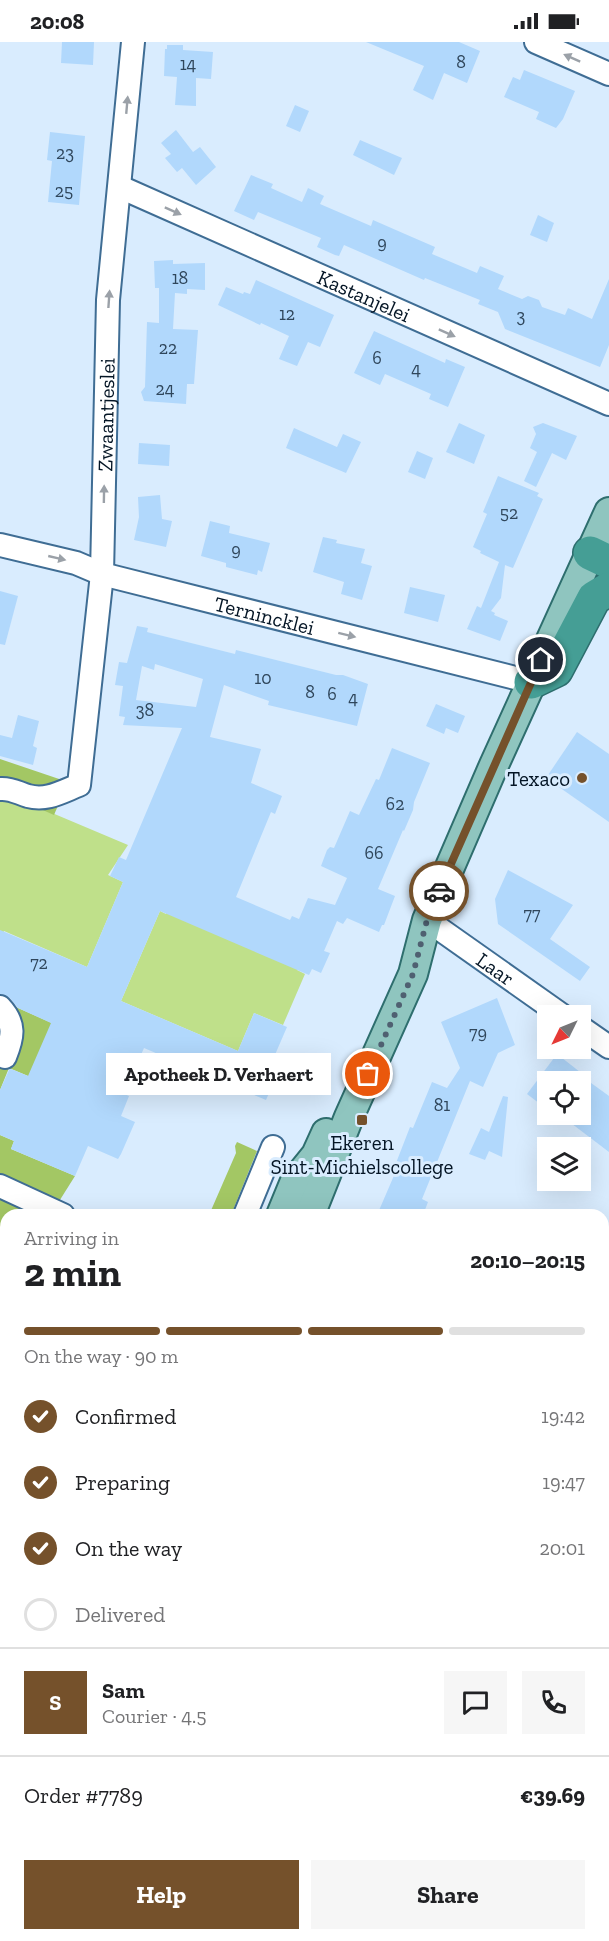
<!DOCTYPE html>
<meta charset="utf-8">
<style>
body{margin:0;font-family:"Zilla Slab",serif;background:#f6f6f6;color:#202124;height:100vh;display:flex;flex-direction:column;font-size:22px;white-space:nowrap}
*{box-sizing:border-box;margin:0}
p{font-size:20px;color:#757577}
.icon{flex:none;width:33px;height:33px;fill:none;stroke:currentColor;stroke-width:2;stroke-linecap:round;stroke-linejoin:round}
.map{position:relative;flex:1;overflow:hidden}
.details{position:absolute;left:0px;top:1167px;width:609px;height:732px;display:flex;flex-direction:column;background:#fff;border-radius:18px 18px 0 0;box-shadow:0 6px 24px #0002}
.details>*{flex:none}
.needle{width:39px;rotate:227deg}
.controls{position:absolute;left:537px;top:963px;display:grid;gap:12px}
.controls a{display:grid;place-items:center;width:54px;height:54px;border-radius:0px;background:#fff;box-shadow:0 6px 24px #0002;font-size:30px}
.pin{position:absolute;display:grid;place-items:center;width:51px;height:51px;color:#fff;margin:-26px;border:3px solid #fff;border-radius:50%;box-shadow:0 2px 6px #0007}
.courier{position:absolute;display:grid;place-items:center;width:60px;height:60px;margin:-30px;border:4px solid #75512b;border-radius:50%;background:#fff;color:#222;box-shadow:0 2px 8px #0007}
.bubble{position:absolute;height:42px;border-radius:0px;background:#fff;box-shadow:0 6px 24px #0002;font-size:20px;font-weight:700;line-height:42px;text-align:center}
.summary em{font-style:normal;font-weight:700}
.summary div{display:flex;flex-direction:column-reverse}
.summary{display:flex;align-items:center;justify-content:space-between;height:102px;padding:0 24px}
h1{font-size:39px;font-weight:700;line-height:45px}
.bar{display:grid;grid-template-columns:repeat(4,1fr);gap:9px 6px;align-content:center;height:72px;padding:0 24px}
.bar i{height:8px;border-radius:4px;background:#e0e0e0}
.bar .current{background:#75512b}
.bar p{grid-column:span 4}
.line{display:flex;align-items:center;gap:15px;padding:0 24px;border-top:2px solid #e0e0e0}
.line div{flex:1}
.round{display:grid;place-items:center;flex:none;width:63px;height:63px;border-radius:0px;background:#f6f6f6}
ol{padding:0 24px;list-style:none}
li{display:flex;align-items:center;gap:18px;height:66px}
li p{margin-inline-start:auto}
li .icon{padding:6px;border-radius:50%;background:#75512b;color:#fff;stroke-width:4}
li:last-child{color:#757577}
li i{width:33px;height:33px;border:3px solid #e0e0e0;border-radius:50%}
.action{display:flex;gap:12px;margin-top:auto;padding:12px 24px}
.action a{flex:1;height:69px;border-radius:0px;background:#75512b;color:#fff;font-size:24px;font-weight:700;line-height:69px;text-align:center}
.action a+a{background:#f6f6f6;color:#202124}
.status{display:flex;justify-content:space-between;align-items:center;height:42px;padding:0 30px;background:#fff;direction:ltr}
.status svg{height:16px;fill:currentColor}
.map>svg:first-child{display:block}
.green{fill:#bfe08a}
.forest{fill:#a3c764}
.building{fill:#b1d8fc;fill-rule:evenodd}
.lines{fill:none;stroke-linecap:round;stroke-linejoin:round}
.minor-casing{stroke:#3f6d94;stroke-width:26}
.major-casing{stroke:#2e6e6e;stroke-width:32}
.highway-casing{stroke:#2e6e6e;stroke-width:36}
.minor{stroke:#fff;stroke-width:22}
.major{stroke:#8fc5bf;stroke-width:28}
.highway{stroke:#459e95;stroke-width:33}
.oneway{fill:#9ba1a8}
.done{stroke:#4f6071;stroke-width:6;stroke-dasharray:0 10.8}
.route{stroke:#75512b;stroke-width:8}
.poi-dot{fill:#75512b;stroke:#d9ecfe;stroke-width:2}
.labels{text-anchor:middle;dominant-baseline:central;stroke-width:6;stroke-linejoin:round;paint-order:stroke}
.number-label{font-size:18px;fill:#2f465b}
.street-label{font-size:21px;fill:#041525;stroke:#d9ecfe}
.poi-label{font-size:21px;fill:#041525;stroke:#d9ecfe;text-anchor:end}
</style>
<div class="status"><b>20:08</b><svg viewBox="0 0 49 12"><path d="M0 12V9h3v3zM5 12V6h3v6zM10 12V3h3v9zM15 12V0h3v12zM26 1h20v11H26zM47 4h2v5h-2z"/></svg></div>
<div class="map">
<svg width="609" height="1899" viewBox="0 0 609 1899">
<rect width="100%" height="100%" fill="#d9ecfe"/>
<g class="green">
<polygon points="0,749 128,803 108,833 123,840 87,925 4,889 0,897"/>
<polygon points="171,860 306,907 297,928 305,932 283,983 254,971 238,1009 121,959 160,869 166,872"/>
<polygon points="6,1198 6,1317 0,1315 0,1199"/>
</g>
<g class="forest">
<polygon points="0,717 68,740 54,773 0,749"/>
<polygon points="0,958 54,982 33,1036 9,1026 0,1048"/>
<polygon points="0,1093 14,1099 11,1107 75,1134 58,1161 85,1173 6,1173 6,1196 0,1196"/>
<polygon points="237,1100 257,1109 231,1173 209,1173 236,1111 235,1104"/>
</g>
<g class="building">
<polygon points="62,0 94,0 93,23 61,21"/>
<polygon points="366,0 459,0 480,9 467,41 444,31 433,58 413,48 424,24"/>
<polygon points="167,3 183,3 183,8 213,10 211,37 196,36 196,64 175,63 177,35 164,34 165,7 167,7"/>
<polygon points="524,28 575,49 563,77 556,86 536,77 539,70 504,55 513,35 520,38"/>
<polygon points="295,63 309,69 300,90 286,84"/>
<polygon points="176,88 193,110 200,105 216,125 196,143 182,126 177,130 165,116 171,112 161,101"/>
<polygon points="50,90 85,94 79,163 48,160 52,119 47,118"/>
<polygon points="360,98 402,116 394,133 353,113"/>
<polygon points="251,133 273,142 271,146 302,160 308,146 324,154 320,162 371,184 373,178 405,192 435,205 432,212 477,231 480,224 504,234 498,247 522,257 528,254 539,258 542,265 565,273 568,266 592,277 609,237 609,303 600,325 505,287 498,270 478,262 480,258 425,236 424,238 344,203 339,214 335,213 317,205 321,196 258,170 254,178 234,169"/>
<polygon points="538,173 554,181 547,200 530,193"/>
<polygon points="173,218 173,222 205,221 205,248 187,247 187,252 175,251 173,287 198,288 194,342 187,342 186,362 144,359 141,350 145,345 147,280 159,281 159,246 155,246 154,219"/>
<polygon points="256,238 334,273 320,305 308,300 297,324 279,317 289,294 261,281 260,283 218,263 226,245 243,252 244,250 250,252"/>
<polygon points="374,289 445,321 446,317 465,325 448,365 429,357 431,352 385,332 380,343 354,331"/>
<polygon points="459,381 485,393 474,422 446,410"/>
<polygon points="543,381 577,394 566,418 552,411 536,445 524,439 537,410 530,406 536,392 533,385"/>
<polygon points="294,386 337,405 343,392 361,400 346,431 286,406"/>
<polygon points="139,401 170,403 169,424 138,422"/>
<polygon points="417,409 433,416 425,437 408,430"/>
<polygon points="498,434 539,451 537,454 543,457 513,526 505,523 501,556 491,569 495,571 494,573 508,579 500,599 467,587 477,564 481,566 499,520 480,511 481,509 473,505 487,472 483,470"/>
<polygon points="160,453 162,477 172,479 166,505 134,498 139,475 138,455"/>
<polygon points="210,479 230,484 229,491 270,501 262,530 258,528 257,533 226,525 226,521 201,514"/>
<polygon points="323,495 337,498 336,501 365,507 361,521 372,524 362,558 341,552 344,540 313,530"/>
<polygon points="410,545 445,553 438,580 404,571"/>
<polygon points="0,549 18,554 5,603 0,602"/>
<path d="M137,584L148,586L147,590L235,612L236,608L336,633H343L368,642L357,684L268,663L269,659L224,643L210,695L261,707L251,741L282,754L275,772L271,770L236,855L290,878L292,874L299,877L308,856L335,863L347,836L321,824L327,808L330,805L334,806L350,769L359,773L376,737L379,738L392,706L430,721L414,760L413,768L404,789L403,788L378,847L395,854L384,883H382L379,890L347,876L343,882L337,879L324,909L330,911L321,931L312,927L309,933L160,869L121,959L238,1009L254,971L287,985L271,1022L280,1026L266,1058L144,1006L124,1052L129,1054L121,1074L135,1080L121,1112L118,1117L88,1104L75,1134L11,1107L14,1099L0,1093V1048L9,1028L11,1027L28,1034L51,981L18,966L10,956L0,952V888L87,925L123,840L110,834L119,815L126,818L182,686L123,683L125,675L119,674L123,644L115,643L119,620L127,621ZM155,622L203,637L196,665L136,658L142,624L154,628Z"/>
<polygon points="436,662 465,674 458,691 446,686 444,692 426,684"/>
<polygon points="18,673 39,679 33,704 37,706 33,723 0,714 0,693 12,696"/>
<polygon points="577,690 609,712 609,780 546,736"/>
<polygon points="508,828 573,863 550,897 590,925 580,939 498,882 495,857"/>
<polygon points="497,956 515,1003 498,1011 483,1045 470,1039 422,1157 428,1160 423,1173 377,1173 399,1122 396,1121 410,1085 413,1086 432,1040 447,1046 460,1026 441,980"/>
<polygon points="557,1012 580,1030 572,1040 548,1040 548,1068 527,1052"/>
<polygon points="580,1033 609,1054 609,1110 559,1072 580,1072"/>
<polygon points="503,1054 508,1055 502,1115 489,1109 485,1118 469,1112 481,1086 489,1090"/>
</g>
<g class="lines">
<g class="minor-casing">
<g id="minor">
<polyline points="536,0 609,32"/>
<path id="s1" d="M120,145L609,362"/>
<path id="s2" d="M0,503L76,521L102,532L531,640"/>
<path id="s3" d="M0,747C11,746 18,751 28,754C47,759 61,750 79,743L102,532L108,258L133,0"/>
<path id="s4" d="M427,878L563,974"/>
<path d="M0,965C16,982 13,995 5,1015"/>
<polyline points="580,985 609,1005"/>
<polyline points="0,1144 63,1173"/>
<polyline points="245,1173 273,1105"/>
<polyline points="603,1456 609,1458"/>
<polyline points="603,1748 609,1750"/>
<polyline points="457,1899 458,1893"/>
</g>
</g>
<g class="major-casing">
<g id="major">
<polyline points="281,1173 295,1139 316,1113 326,1091"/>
<polyline points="310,1173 349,1075 413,932 427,878 494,723 609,470"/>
<polyline points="0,1882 6,1868"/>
</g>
</g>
<g class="highway-casing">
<g id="highway">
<polyline points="590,511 609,520"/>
<polyline points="531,640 556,628 594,556 609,547"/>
</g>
</g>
<use href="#minor" class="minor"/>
<use href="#major" class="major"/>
<use href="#highway" class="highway"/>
</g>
<defs><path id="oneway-solid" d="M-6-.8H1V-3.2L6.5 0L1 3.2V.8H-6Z" transform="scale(1.5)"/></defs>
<g class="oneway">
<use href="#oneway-solid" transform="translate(572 16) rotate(-156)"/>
<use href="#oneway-solid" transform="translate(127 63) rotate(-85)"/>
<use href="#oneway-solid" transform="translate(173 169) rotate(24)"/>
<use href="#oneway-solid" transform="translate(109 257) rotate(-86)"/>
<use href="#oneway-solid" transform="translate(447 291) rotate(24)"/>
<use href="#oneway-solid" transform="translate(104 452) rotate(-89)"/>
<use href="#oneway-solid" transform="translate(57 516) rotate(13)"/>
<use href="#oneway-solid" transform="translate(347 593) rotate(14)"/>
</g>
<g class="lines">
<polyline class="done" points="368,1032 413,932 427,878 439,849"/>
<polyline class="route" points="439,849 541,618"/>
</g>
<g class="poi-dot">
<circle cx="582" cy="736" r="6"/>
<rect x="356" y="1072" width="12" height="12" rx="3"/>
</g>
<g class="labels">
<g class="number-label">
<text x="461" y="20">8</text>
<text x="188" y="22">14</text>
<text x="65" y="111">23</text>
<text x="64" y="149">25</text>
<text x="382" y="201">9</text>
<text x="180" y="236">18</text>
<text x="287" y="272">12</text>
<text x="521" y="274">3</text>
<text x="168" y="306">22</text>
<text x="377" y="316">6</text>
<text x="416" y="327">4</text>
<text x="165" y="347">24</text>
<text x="509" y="471">52</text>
<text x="236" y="508">9</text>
<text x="263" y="636">10</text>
<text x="310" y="650">8</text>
<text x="332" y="652">6</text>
<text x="353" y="656">4</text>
<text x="145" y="668">38</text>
<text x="395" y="762">62</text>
<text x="374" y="811">66</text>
<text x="532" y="872">77</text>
<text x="39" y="921">72</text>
<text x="478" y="991">79</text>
<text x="442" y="1063">81</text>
</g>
<g class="street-label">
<text stroke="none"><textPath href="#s1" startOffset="267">Kastanjelei</textPath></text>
<text stroke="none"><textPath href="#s3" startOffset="454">Zwaantjeslei</textPath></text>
<text stroke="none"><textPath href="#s2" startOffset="274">Ternincklei</textPath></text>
<text stroke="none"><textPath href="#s4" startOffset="84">Laar</textPath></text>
</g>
<g class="poi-label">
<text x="570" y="736">Texaco</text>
<text x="362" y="1100" text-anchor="middle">Ekeren<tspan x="362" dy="24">Sint-Michielscollege</tspan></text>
</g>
</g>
</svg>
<div class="controls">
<a><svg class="needle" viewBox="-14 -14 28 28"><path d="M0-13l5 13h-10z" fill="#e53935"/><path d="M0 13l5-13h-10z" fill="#757577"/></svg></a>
<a><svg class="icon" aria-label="locate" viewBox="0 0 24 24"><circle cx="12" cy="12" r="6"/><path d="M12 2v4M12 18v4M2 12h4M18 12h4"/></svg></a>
<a><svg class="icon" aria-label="layers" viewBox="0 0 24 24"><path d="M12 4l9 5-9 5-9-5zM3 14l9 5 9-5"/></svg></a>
</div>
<div class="pin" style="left:368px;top:1032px;background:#ea580c"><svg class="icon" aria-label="bag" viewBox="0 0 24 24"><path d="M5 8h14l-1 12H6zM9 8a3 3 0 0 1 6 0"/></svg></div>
<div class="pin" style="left:541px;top:618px;background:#1f2937"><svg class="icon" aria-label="home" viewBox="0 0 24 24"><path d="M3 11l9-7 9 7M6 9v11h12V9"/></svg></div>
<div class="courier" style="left:439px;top:849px"><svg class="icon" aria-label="car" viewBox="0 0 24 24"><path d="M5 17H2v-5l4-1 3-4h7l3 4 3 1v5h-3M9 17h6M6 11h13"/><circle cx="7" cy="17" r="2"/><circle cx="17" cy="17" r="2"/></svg></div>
<div class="bubble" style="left:106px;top:1011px;width:225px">Apotheek D. Verhaert</div>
<section class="details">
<div class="summary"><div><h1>2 min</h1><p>Arriving in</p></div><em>20:10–20:15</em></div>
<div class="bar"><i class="current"></i><i class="current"></i><i class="current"></i><i></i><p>On the way · 90 m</p></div>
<ol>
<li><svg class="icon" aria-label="check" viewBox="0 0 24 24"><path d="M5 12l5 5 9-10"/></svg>Confirmed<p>19:42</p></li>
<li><svg class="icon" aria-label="check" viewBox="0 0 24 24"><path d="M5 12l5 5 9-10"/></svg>Preparing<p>19:47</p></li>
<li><svg class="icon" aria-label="check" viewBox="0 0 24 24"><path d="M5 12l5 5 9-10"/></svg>On the way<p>20:01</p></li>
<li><i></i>Delivered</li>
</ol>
<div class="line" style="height:108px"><b class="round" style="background:#75512b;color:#fff">S</b><div><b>Sam</b><p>Courier · 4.5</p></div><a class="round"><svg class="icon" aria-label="chat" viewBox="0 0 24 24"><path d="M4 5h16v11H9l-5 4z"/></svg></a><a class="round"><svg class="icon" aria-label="phone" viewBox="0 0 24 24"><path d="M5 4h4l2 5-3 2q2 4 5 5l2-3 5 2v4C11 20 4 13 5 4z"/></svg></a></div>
<div class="line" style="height:78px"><div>Order #7789</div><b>€39.69</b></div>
<div class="action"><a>Help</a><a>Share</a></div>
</section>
</div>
